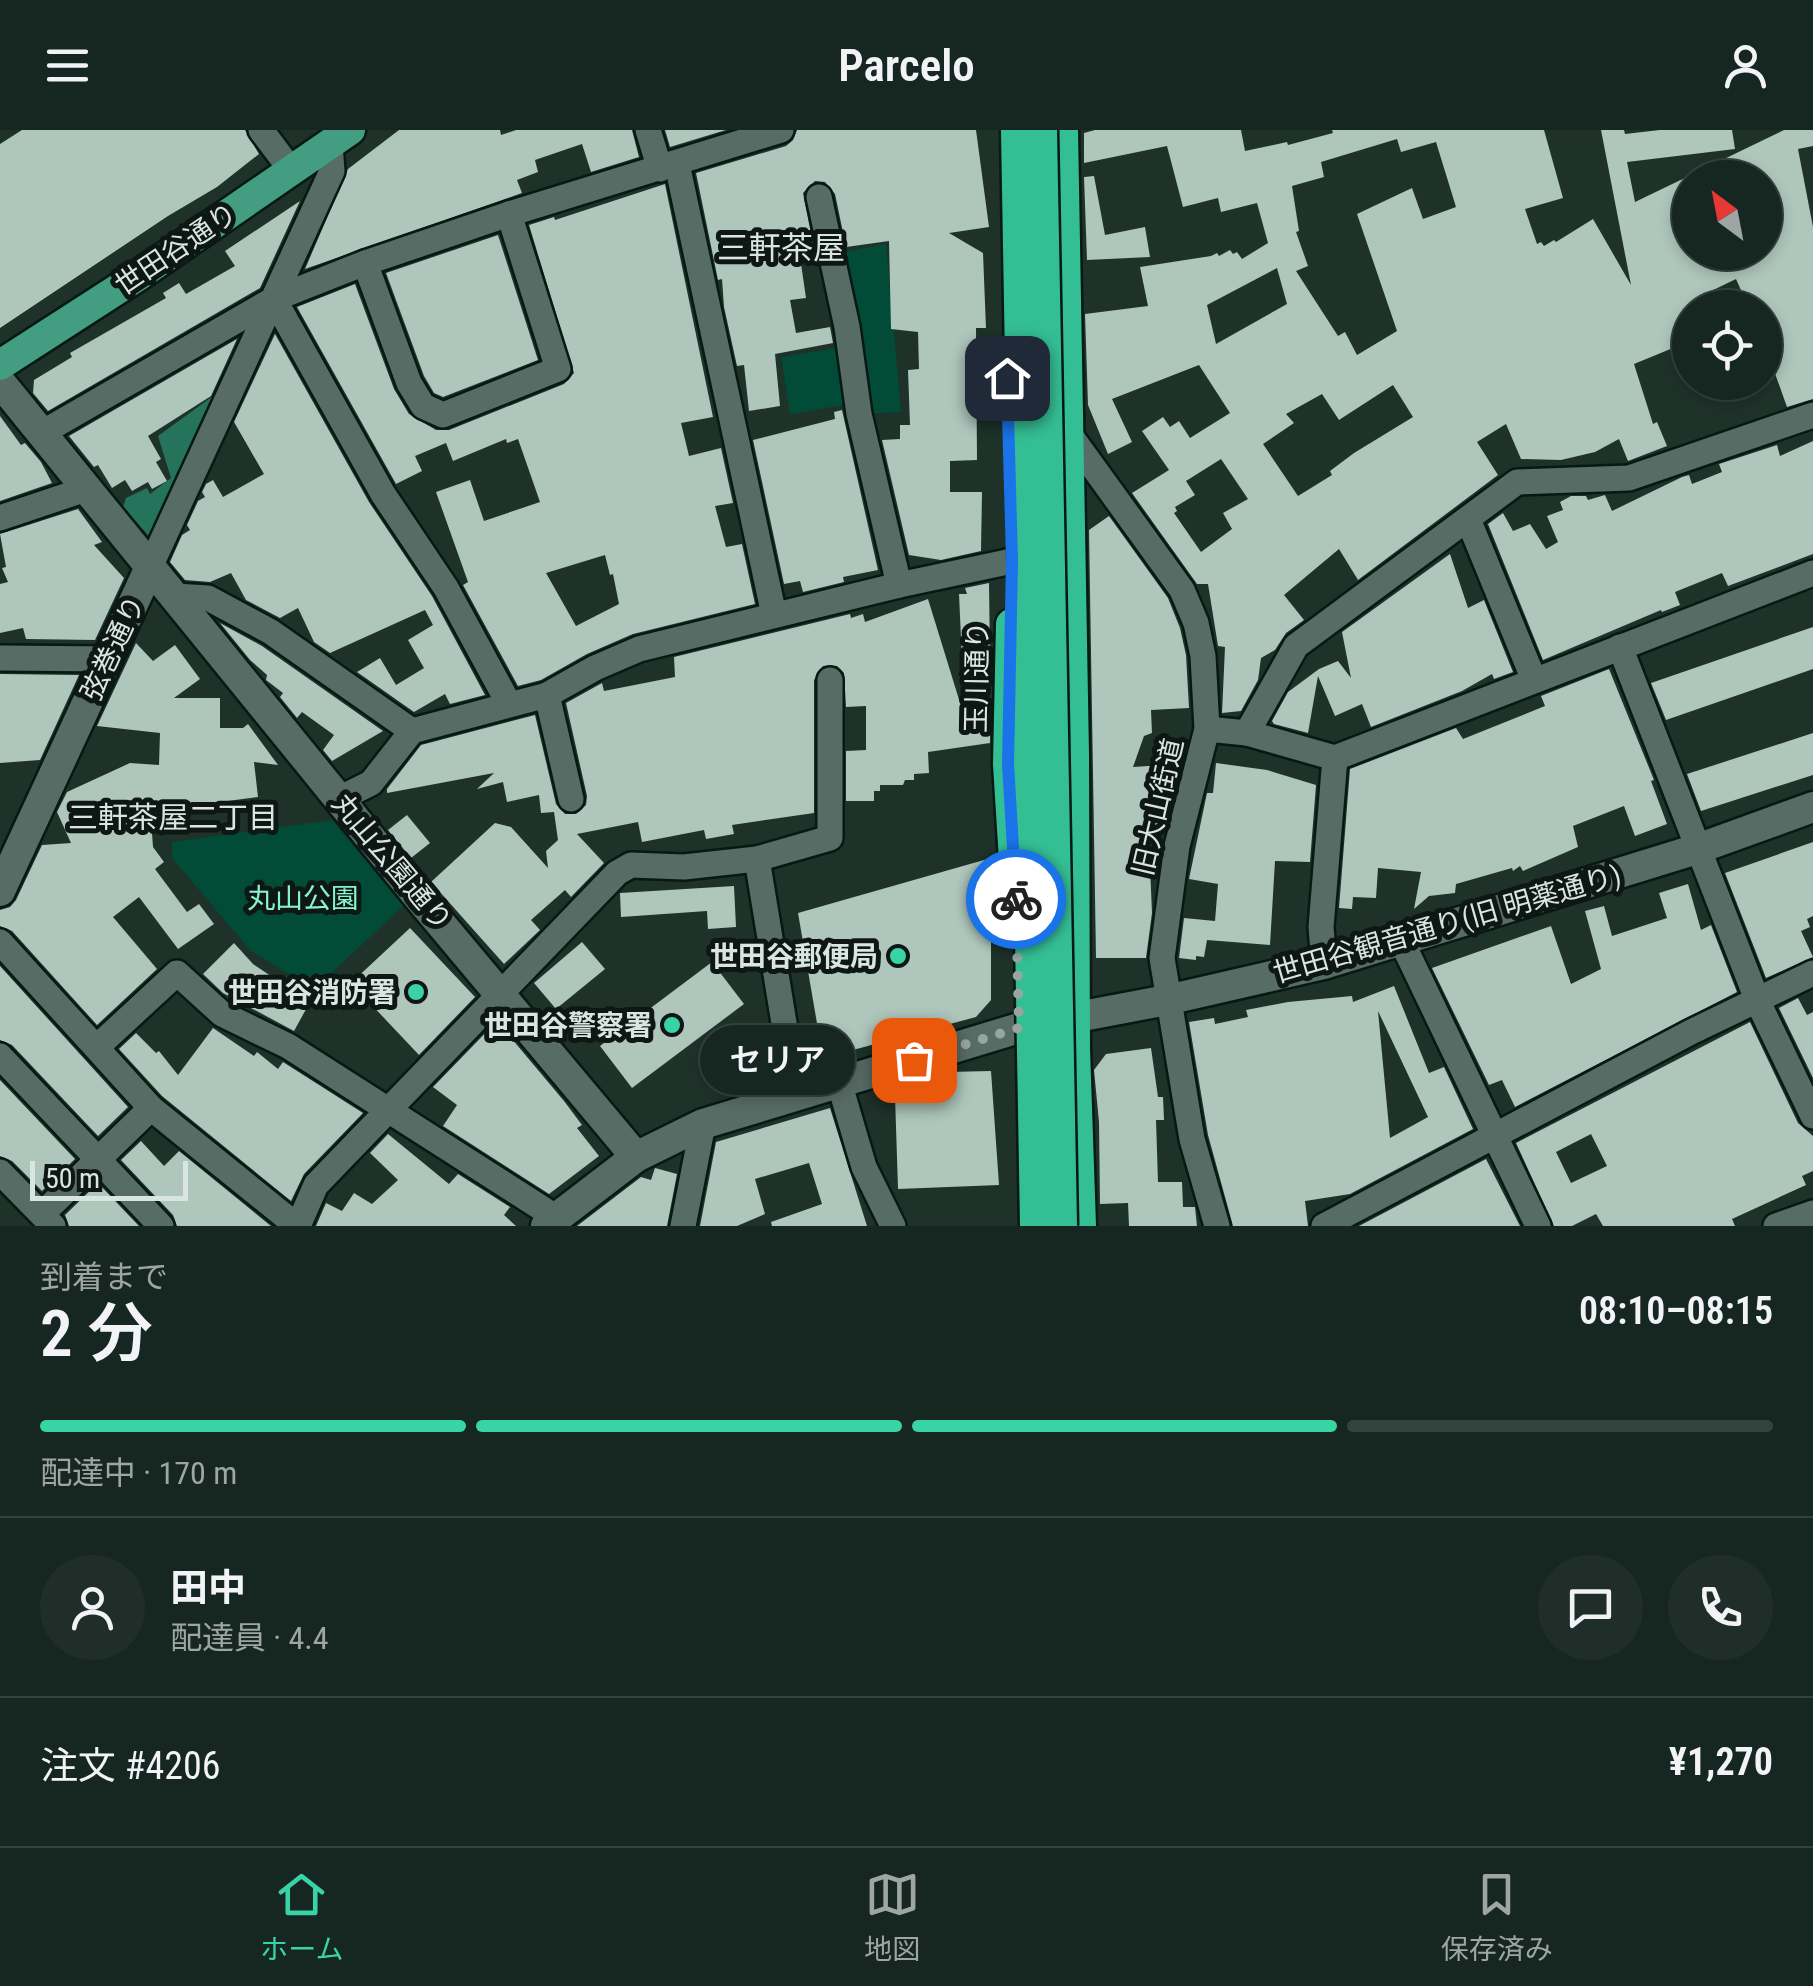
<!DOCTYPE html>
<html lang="ja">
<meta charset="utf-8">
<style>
body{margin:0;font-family:"Roboto Condensed","Noto Sans JP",sans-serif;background:#1f2e29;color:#f1f3f6;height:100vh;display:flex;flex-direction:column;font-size:38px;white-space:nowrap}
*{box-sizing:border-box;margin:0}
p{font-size:32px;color:#9ea5a5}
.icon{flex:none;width:55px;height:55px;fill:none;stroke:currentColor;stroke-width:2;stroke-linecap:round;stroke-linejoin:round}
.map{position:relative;height:1096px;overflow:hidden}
.panel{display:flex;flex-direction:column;background:#162620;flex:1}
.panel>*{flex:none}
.needle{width:65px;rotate:328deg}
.tools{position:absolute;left:1672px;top:30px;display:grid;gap:20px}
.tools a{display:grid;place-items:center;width:110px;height:110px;border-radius:50%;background:#162620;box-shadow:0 5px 15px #0003,0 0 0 2px #35433e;font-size:50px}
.scale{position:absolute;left:30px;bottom:25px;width:158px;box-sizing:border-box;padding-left:10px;border:5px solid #d9e5e0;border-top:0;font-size:28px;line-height:35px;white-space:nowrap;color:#d9e5e0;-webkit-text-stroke:8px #0f1714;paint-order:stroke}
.pin{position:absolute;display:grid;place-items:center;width:85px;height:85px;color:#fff;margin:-42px;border-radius:20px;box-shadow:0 5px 15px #0006}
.courier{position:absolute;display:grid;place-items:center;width:100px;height:100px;margin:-50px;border:8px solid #1a73e8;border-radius:50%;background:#fff;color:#222;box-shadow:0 2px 12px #0007}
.bubble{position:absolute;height:70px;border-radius:35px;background:#162620;box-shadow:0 5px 15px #0003,0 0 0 2px #35433e;font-size:32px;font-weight:600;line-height:70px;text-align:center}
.summary em{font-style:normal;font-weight:600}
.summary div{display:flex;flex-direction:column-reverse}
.summary{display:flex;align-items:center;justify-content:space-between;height:170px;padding:0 40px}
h1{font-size:65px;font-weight:600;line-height:75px}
.bar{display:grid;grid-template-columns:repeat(4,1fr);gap:15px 10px;align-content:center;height:120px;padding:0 40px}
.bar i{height:12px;border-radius:8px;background:#35433e}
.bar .selected{background:#38d4a6}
.bar p{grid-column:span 4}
.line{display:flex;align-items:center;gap:25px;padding:0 40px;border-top:2px solid #35433e}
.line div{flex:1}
.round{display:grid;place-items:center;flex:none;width:105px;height:105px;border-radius:52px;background:#1f2e29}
header{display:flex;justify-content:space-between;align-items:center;height:130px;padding:0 40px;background:#162620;font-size:45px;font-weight:600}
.tabs{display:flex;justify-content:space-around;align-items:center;height:140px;border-top:2px solid #35433e;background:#162620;font-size:28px;color:#9ea5a5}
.tabs a{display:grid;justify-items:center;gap:5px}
.tabs .selected{color:#38d4a6}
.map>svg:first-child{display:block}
.green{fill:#014b37}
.forest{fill:#24735a}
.building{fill:#aec6bc;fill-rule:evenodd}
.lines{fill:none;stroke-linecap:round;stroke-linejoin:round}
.street-casing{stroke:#061913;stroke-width:30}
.secondary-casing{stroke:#061913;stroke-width:35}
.primary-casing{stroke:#061913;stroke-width:35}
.highway-casing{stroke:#061913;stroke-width:35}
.street{stroke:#576c64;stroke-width:25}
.secondary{stroke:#576c64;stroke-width:30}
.primary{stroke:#429d81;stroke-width:30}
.highway{stroke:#34be94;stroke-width:30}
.highway-bridge-casing{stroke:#061913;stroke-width:35;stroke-linecap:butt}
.highway-bridge{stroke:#34be94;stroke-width:30}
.done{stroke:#98a6a0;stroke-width:10;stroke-dasharray:0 18}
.route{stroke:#1a73e8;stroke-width:12}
.poi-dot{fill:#38d4a6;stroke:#0f1714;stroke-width:4}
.labels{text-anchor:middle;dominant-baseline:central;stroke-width:10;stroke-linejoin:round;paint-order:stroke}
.street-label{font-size:28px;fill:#d9e5e0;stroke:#0f1714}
.park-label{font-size:28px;fill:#86f4cc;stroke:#0f1714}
.poi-label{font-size:28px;font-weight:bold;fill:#d9e5e0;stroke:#0f1714;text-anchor:end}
.neighbourhood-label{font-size:30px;fill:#d9e5e0;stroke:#0f1714}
.quarter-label{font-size:32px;fill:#d9e5e0;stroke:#0f1714}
</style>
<header><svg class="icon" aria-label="menu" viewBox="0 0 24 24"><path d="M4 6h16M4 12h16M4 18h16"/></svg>Parcelo<svg class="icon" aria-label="person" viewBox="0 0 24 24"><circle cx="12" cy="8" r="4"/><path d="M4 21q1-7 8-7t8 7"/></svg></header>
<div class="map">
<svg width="1813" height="1096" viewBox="0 0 1813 1096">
<rect width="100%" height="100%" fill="#1e322a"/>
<g class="green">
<polygon points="886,114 901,282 859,284 857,273 790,284 781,227 849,216 837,123"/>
<polygon points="332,690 403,776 322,852 306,855 251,821 172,728 172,712"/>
</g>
<polygon class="forest" points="228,255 154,412 123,377 126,368 147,358 150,364 171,348 158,306"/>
<g class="building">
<polygon points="22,0 245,0 259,24 217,57 168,86 0,198 0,14"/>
<polygon points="399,0 500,0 501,5 516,0 632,0 639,27 591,42 582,14 535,30 538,42 517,50 522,63 305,139 348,39"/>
<polygon points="665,0 726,0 670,17"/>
<polygon points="797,0 976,0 989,97 949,103 983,123 986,198 976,198 977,330 950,331 950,362 982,362 981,421 941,430 909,425 882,310 900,309 900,295 910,295 908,240 919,239 918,202 891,199 889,111 846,117 835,64 825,52 815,51 803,63 815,124 800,127 806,168 790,170 796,203 830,197 833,213 775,224 780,276 749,281 744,235 737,236 724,177 722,149 718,150 696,43 786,16 793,10"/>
<path d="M1095,0H1241L1245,21L1287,12L1288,15L1333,3L1332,0H1544L1563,68L1525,79L1537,114L1541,112L1544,116L1554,110L1556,112L1593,89L1631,155L1601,0H1624L1625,4L1660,0H1732L1735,19L1627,32L1635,72L1784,0H1813V16L1798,19L1813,97V269L1787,277L1767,221L1772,219L1765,197V178H1754L1749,165L1744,167L1736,149L1707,163L1711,172L1690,178V211L1634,234L1653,294L1657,292L1667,316L1628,331L1619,309L1595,322L1561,330L1521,329L1506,294L1477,312L1498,345L1358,450L1339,419L1284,465L1304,490L1286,503L1275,520L1261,528L1258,550L1241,581L1222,583L1225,517L1218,516L1208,454H1197L1132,363L1169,340L1142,301L1163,287L1170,297L1179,291L1190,308L1230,283L1199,235L1112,269L1132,312L1108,324L1088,275L1085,184L1148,176L1140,137L1211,126L1217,123L1219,126L1230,120L1233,124L1237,122L1242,129L1268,113L1257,73L1221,82L1218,68L1183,77L1167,16L1084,33V3ZM1397,9L1401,22L1436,12L1456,77L1423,89L1412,58L1357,84L1397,201L1357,225L1345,202L1338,206L1296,141L1308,136L1296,102L1299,101L1292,56L1324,47L1321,32ZM1690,48H1765V122H1690ZM1277,138L1287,174L1216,214L1207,175ZM1393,255L1413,287L1354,323L1330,341L1332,345L1298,366L1263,314L1294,293L1286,284L1322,264L1339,290ZM1221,329L1248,369L1223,383L1232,399L1201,422L1174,383L1177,381L1175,377L1195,365L1186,351Z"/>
<polygon points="1094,46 1105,105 1145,97 1150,127 1087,130 1084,47"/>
<path d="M665,54L713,287L681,293L689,326L721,318L733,373L715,376L726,417L742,414L755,474L633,504L587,524L541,550L518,556L463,455L468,452L436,362L470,350L484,391L540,372L518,309L507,313L506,309L453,331L446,313L415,326L422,341L396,354L297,177L355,154L394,259L409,284L436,300H449L564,254L574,243L529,95L554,87L555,90ZM605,425L610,445L613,444L619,474L576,496L546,443Z"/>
<polygon points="300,71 260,158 48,281 33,263 34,250 72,227 70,223 166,168 163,163 179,153 186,164 235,136 225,121"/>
<polygon points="498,105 538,230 443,267 434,263 424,246 386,143"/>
<polygon points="275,204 369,372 432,466 485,565 450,574 445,564 414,582 357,542 380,528 396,555 424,538 408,510 433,495 425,480 330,523 314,512 298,478 280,488 246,470 231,443 210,452 185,450 170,432 182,405 190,400 187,395 198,371 205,367 202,362 206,354 213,350 223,367 264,344 234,292"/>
<polygon points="237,209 211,266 148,306 161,329 156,332 167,351 152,359 148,352 132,361 125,350 112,358 98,335 94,337 69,306"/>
<polygon points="842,280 878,440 843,447 844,452 803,462 800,451 784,454 753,310 835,289 834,282"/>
<polygon points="0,286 21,315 25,313 41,332 52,353 0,371"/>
<polygon points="1813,311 1813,424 1728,456 1722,443 1675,462 1680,475 1662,482 1661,480 1543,530 1488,394 1503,383 1513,401 1530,394 1546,419 1558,412 1547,386 1563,380 1560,372 1571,366 1586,366 1588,370 1605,365 1612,381 1682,347 1689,345 1692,354 1722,342 1719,334 1777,315 1780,326"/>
<polygon points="78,379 102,412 94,415 124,448 95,510 26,509 23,498 0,503 0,454 8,452 2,438 6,437 0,404"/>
<polygon points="1109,386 1168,468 1180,498 1186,525 1189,578 1151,580 1152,603 1144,606 1133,637 1179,634 1156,713 1149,713 1152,783 1146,828 1096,828 1089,400"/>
<polygon points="1450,424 1468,478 1484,470 1513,542 1494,549 1492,544 1462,561 1371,597 1362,574 1335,586 1318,546 1308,603 1274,594 1272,591 1288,562 1319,539 1338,531 1351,548 1342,502"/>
<polygon points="989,453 990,529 962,530 959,464 967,464 965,458"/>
<polygon points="928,469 961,576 963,575 963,569 982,569 982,579 990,580 990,613 928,622 929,643 914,644 914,650 905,650 903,655 880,655 880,661 874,661 874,671 846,671 846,621 866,620 866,576 846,577 844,543 837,536 823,536 814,550 814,683 732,695 734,704 706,709 704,700 642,712 638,692 577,704 604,733 571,767 565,760 531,790 540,800 504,834 431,752 495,693 511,697 548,738 546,721 558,710 554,682 541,683 539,665 507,672 503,652 477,659 494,643 387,663 387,659 421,615 535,585 556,674 565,684 576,684 586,675 587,666 566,573 602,553 604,561 675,547 674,527 850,484 851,488 863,484 865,492"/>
<polygon points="220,493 262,516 383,601 332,631 323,620 334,605 302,582 297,588 280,567 283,563 266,550 267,545 250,530"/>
<polygon points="1813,497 1813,539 1666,590 1651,553"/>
<polygon points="136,513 153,531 175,515 200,549 174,568 220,568 220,598 243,598 248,594 278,635 254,632 258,667 190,676 190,671 150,675 153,717 164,732 155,739 187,782 199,774 214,794 178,819 139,767 113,787 157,839 97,895 12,801 0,796 0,780 10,777 16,770 42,715 71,713 57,682 67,662 130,633 159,635 160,603 97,596"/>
<polygon points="1609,539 1654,650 1651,651 1667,694 1635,706 1624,676 1573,696 1578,717 1523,741 1520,736 1513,741 1512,738 1456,754 1455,763 1429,766 1414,779 1421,742 1378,738 1376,768 1353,767 1352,779 1339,778 1350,639 1456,598 1463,609 1545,576 1541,566"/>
<polygon points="0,544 79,545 40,630 0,633"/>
<polygon points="1813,603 1813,645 1701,681 1687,644"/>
<polygon points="1216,633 1267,640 1316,655 1310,732 1275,731 1270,815 1207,810 1204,827 1196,826 1196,830 1179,828 1184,788 1215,791 1218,754 1189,749 1207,663 1213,663"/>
<polygon points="407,685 430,713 411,728 388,700"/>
<polygon points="1813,712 1813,786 1807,789 1810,797 1801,801 1813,827 1766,848 1725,743"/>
<polygon points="991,728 991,870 976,887 823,928 798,783"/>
<polygon points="1688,754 1701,800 1711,795 1737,862 1515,977 1502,950 1489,955 1432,838 1551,796 1571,854 1601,839 1585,781 1604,776 1612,806 1667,788 1659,763"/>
<polygon points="734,756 736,797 708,799 707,781 621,787 620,763"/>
<polygon points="410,798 475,867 419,925 351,853"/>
<polygon points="582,812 605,839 556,879 534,853"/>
<polygon points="234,813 253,834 310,872 294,901 223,863 203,844"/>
<polygon points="712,832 744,874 632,958 600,916"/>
<polygon points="0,836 128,977 98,1006 12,915 0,910"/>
<path d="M1394,856L1429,943L1444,937L1473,999L1350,1064L1305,1071L1308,1096H1233L1208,1005L1189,892L1214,888L1215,894L1248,887L1246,880L1288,872L1352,866L1353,872ZM1378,881L1428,987L1390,1008Z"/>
<polygon points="1798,868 1807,885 1813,882 1813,948 1779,878"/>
<polygon points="497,891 564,971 582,995 577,998 599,1026 549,1064 443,996 457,975 433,957"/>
<path d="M1750,892L1798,993L1813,1006V1041L1802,1046L1806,1055L1732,1089L1735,1096H1603L1596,1084L1572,1096H1554L1516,1013ZM1591,1004L1607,1036L1571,1053L1556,1022Z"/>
<polygon points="213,898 254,926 257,922 278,939 283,932 363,983 304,1044 291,1071 162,966 119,919 136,903 156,923 159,921 178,945"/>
<polygon points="1151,918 1158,967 1163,967 1164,990 1156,990 1158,1052 1182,1052 1183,1077 1195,1077 1197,1096 1129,1096 1128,1073 1100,1074 1099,992 1094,940 1106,924"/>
<polygon points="991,941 999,1055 898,1059 895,966 948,962 948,942"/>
<polygon points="0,950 75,1029 42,1061 12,1031 0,1026"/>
<polygon points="830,978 867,1096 772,1096 771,1092 822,1074 809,1033 755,1049 765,1084 737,1096 700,1096 716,1012"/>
<polygon points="388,1004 449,1054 458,1044 510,1077 504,1085 516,1096 316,1096 326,1073 342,1081 354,1063 372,1074 398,1050 370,1023"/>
<polygon points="141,1011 164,1036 179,1021 271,1096 177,1096 173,1085 121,1030"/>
<polygon points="1486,1029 1520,1096 1359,1096"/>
<polygon points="655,1038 677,1044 667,1096 577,1096 641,1047 651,1050"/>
<polygon points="98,1053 139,1096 69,1096 65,1085"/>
</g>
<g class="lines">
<g class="street-casing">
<g id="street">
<polyline points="261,0 291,40"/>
<polyline points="648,0 660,39"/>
<polyline points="677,34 774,485"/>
<polyline points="819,67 847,197 859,284 899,455"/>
<polyline points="365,133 409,253 423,276 443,285 558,239 509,84"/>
<polyline points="274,169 383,364 446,458 509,574"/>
<polyline points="40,304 274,169 365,133 509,84 781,0"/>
<polyline points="1070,305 1182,460 1196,493 1203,526 1207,599 1177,716 1162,828 1192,1009 1217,1096"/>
<polyline points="0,388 86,359"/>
<polyline points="1468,389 1534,550"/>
<polyline points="151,435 332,41 330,14"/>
<polyline points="175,466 208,468 271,502 412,601"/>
<polyline points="1620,517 1758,872 1813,986"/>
<polyline points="0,528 110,529"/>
<polyline points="547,565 571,669"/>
<polyline points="1207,599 1247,603 1335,628 1813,443"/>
<polyline points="1247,603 1296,516 1517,352 1629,348 1813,285"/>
<polyline points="339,669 371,653 412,601 547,565 595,538 639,519 899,455 1012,431"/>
<polyline points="757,729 796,966"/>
<polyline points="1401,810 1538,1096"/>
<polyline points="0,812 151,978 297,1096"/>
<polyline points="1324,834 1321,797 1335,628"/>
<polyline points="97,917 177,843 222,884 288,916 557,1088"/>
<polyline points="0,926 161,1096"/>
<polyline points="839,952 864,1037 893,1096"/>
<polyline points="0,1042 53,1096"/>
<polyline points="42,1084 151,978"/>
<polyline points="298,1096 316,1055 617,743 631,735 684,737 757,729 830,708 830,550"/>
<polyline points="683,1096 703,994"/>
<polyline points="1324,1096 1691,902 1813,843"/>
<polyline points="1776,1096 1813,1083"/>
</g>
</g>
<g class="secondary-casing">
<g id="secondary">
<polyline points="0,252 420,769 636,1027"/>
<polyline points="0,761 151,435"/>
<polyline points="546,1096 636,1027 703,994 1019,898 1167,870 1324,834 1697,719 1813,677"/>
</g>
</g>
<g class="primary-casing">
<polyline id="primary" points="0,235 138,146 350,0"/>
</g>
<g class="highway-casing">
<g id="highway">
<polyline points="1063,0 1074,625 1075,919 1081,1096"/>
<polyline points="1011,494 1008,634 1016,763"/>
</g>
</g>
<use href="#street" class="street"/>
<use href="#secondary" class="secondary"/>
<use href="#primary" class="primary"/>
<use href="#highway" class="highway"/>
<g class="highway-bridge-casing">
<g id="highway-bridge">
<polyline points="1016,0 1035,1096"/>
<polyline points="1042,0 1062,1096"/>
</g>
</g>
<use href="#highway-bridge" class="highway-bridge"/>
</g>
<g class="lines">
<polyline class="done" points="914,930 1019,898 1016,769"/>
<polyline class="route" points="1007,248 1012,431 1008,634 1016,769"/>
</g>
<g class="poi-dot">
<circle cx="898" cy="826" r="10"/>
<circle cx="416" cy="862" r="10"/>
<circle cx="672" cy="895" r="10"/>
</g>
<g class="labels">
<g class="street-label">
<text transform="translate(176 119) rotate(-34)">世田谷通り</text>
<text transform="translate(113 518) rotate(-65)">弦巻通り</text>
<text transform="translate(977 547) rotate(-89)">玉川通り</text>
<text transform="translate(1158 677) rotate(-77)">旧大山街道</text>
<text transform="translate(392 732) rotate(50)">丸山公園通り</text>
<text transform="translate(1447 794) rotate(-16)">世田谷観音通り(旧 明薬通り)</text>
</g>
<g class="park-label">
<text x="303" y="768">丸山公園</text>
</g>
<g class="poi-label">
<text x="878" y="826">世田谷郵便局</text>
<text x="396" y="862">世田谷消防署</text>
<text x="652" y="895">世田谷警察署</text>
</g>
<g class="neighbourhood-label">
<text x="173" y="687">三軒茶屋二丁目</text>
</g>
<g class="quarter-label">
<text x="781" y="118">三軒茶屋</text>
</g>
</g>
</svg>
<div class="tools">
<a><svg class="needle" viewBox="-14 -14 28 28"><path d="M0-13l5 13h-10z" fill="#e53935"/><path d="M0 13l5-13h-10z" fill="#9ea5a5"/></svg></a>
<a><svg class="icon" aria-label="locate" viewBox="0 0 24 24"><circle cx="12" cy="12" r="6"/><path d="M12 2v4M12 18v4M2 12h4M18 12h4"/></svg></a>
</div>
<div class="scale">50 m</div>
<div class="pin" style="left:914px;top:930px;background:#ea580c"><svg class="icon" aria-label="bag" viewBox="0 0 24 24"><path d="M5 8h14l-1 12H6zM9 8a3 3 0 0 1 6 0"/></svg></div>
<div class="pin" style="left:1007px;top:248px;background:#1f2937"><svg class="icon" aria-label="home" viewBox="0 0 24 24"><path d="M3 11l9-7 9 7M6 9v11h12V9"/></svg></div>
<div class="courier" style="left:1016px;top:769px"><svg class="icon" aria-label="bike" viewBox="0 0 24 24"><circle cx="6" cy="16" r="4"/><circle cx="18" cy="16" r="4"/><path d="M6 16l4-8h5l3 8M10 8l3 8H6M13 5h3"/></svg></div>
<div class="bubble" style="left:700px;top:895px;width:155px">セリア</div>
</div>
<section class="panel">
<div class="summary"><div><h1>2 分</h1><p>到着まで</p></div><em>08:10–08:15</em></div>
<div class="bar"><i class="selected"></i><i class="selected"></i><i class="selected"></i><i></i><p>配達中 · 170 m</p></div>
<div class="line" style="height:180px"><a class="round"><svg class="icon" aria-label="person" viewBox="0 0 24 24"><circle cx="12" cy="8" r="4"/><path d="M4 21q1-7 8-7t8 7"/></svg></a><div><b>田中</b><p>配達員 · 4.4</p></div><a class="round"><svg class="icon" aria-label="chat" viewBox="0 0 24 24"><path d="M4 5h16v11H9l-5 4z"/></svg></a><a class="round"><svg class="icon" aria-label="phone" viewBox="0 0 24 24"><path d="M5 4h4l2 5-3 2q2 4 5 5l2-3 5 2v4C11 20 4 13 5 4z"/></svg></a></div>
<div class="line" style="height:130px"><div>注文 #4206</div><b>¥1,270</b></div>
</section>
<nav class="tabs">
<a class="selected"><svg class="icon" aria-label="home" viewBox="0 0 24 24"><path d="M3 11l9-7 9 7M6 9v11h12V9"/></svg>ホーム</a>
<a><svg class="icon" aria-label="map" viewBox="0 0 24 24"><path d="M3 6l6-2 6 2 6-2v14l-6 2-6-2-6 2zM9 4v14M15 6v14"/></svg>地図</a>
<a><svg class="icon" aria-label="saved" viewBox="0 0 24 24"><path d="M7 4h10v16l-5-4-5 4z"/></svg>保存済み</a>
</nav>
